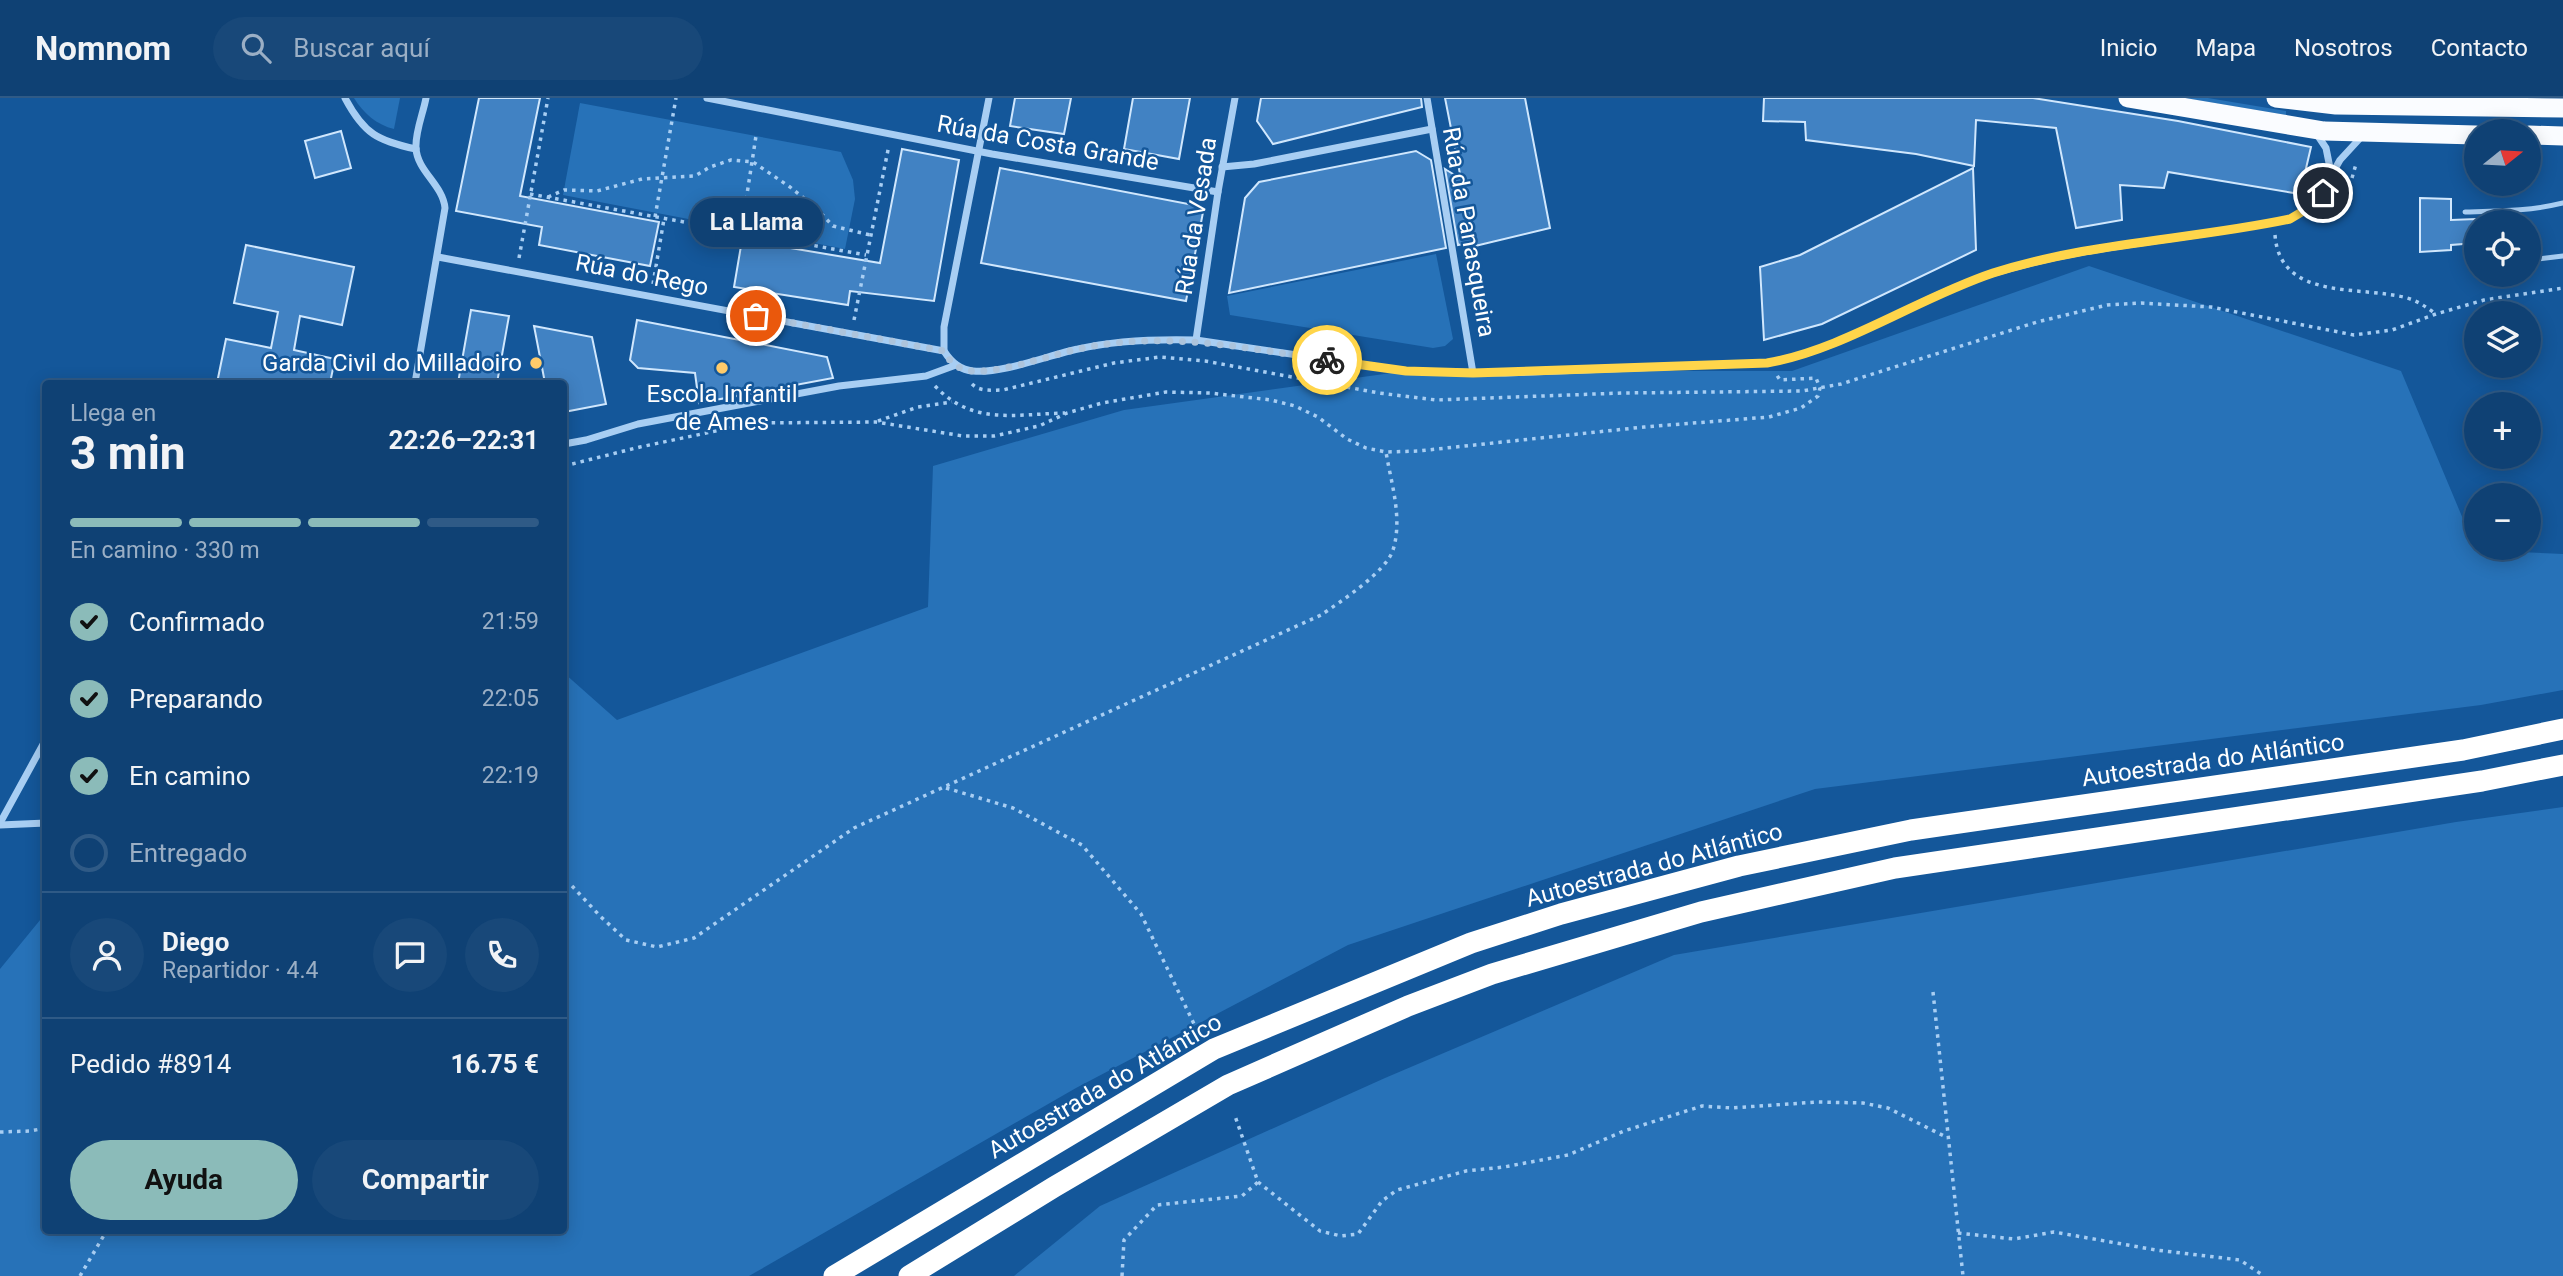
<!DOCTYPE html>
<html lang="es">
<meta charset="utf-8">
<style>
body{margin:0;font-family:Roboto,sans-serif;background:#184879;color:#f1f3f6;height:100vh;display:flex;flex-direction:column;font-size:26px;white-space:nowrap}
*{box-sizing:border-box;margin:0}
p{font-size:23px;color:#9bafc5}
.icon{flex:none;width:38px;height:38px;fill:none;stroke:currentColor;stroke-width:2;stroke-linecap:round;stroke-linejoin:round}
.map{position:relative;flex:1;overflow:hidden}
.side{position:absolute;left:42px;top:282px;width:525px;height:854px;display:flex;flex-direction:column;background:#0f4174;border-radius:7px;box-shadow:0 4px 18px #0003,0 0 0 2px #2f5a86}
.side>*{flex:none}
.needle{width:46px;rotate:72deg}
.controls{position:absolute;left:2464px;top:21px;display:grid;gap:14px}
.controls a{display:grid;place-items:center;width:77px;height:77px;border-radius:50%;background:#0f4174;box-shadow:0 4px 18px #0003,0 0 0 2px #2f5a86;font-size:35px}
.pin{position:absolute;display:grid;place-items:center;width:60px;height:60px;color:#fff;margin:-30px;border:4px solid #fff;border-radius:50%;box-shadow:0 2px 7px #0007}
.courier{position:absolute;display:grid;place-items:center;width:70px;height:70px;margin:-35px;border:5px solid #ffd54a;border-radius:50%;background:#fff;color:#222;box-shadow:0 2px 9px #0007}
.bubble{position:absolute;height:49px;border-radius:24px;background:#0f4174;box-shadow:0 4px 18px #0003,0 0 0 2px #2f5a86;font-size:23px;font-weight:700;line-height:49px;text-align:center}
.overview em{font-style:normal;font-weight:700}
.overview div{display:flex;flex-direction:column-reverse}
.overview{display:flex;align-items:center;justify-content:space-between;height:119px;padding:0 28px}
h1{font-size:46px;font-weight:700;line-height:52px}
.bar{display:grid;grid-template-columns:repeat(4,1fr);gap:10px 7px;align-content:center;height:84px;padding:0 28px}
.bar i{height:9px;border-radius:5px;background:#2f5a86}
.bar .current{background:#8bbbb9}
.bar p{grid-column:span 4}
.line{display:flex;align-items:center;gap:18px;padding:0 28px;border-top:2px solid #2f5a86}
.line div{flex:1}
.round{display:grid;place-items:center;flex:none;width:74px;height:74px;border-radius:37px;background:#184879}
ol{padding:0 28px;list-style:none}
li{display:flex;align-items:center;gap:21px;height:77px}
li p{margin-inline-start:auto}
li .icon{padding:7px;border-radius:50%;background:#8bbbb9;color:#111;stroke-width:4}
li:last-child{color:#9bafc5}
li i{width:38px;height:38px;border:4px solid #2f5a86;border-radius:50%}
.button{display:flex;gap:14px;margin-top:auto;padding:14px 28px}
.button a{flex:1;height:80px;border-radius:42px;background:#8bbbb9;color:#111;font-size:28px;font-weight:700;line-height:80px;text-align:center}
.button a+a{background:#184879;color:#f1f3f6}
header{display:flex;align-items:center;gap:42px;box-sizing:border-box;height:98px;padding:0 35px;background:#0f4174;border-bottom:2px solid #2f5a86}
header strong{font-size:33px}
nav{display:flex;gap:38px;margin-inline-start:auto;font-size:24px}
.search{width:490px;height:63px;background:#184879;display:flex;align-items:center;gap:18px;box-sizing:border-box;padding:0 24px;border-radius:38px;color:#9bafc5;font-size:26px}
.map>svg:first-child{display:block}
.green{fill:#2772b8}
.building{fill:#4182c3;stroke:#d0e7fd;stroke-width:2}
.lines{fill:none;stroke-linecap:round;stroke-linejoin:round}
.path{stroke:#a8cef3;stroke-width:3.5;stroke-dasharray:3.5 5;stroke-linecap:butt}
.service{stroke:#a8cef3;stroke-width:5}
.minor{stroke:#a8cef3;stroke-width:7}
.trunk{stroke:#fafcff;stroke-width:19}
.motorway{stroke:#fff;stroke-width:21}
.done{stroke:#adc4dc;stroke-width:7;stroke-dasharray:0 12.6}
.route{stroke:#ffd54a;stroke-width:9}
.poi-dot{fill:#ffcb6a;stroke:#14579a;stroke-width:2.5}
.labels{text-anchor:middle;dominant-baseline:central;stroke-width:5;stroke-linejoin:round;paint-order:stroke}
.street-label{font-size:24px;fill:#fff;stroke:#14579a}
.poi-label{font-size:24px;fill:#fff;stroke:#14579a;text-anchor:end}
</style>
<header>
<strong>Nomnom</strong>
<div class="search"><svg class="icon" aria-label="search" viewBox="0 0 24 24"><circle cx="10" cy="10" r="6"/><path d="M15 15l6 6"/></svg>Buscar aquí</div>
<nav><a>Inicio</a><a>Mapa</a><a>Nosotros</a><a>Contacto</a></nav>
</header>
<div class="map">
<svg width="2563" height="1178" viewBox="0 0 2563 1178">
<rect width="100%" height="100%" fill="#14579a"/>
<g class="green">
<path d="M354,0H400L394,31C377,27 363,15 354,0Z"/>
<polygon points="2184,0 2208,0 2286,13 2286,17"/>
<polygon points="580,5 841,54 853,82 855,101 845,151 563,97"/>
<polygon points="1436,156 1453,241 1445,248 1433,250 1230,217 1227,198"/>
<polygon points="2089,168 2401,273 2476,452 2563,456 2563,592 2481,607 1815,691 1348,847 1076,990 749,1178 0,1178 0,871 45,816 46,1132 564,1132 564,575 617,622 928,509 933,368 1124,312 1406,273 1792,273"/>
<polygon points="2563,709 2563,1178 1014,1178 1100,1108 1385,980 1674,857 2456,724"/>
</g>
<g class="building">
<polygon points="479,0 540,0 520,98 659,124 650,168 539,147 542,129 456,113"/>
<polygon points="1015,0 1071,0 1064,36 1010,28"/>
<polygon points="1133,0 1190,0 1179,61 1124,51"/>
<polygon points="1261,0 1421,0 1422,9 1273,46 1257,23"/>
<polygon points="1445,0 1525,0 1550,130 1475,148 1474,144 1458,147 1445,71 1461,81"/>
<polygon points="1764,0 2033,0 2178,23 2311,49 2300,96 2168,74 2164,90 2120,87 2122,122 2076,130 2056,30 1976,22 1974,68 1916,56 1806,42 1805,24 1763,23"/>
<polygon points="341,33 351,70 315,80 305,43"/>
<polygon points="902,51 959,62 934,203 850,193 848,207 734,189 742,142 880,165"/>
<polygon points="1416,53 1431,62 1446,150 1229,195 1245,100 1259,84"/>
<polygon points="1000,70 1204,109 1186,203 981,165"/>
<polygon points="1973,70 1976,152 1822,226 1764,242 1760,169 1800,157"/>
<polygon points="2420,100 2451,101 2451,122 2476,121 2476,145 2451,147 2451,152 2420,154"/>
<polygon points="246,147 354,169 342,227 300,218 294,252 335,261 330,285 217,285 226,241 271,250 278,214 234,205"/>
<polygon points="471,212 509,218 497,285 458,285"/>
<polygon points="637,222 827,259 833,280 699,305 695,275 638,270 630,262"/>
<polygon points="534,228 592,239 606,306 564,314 564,285 545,285"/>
</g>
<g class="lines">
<g class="path">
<polyline points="2352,80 2356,66"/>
<polyline points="530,96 866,157"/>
<polyline points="548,99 564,92 597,93 642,81 695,78 710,69 731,62 753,64 790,89 816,110 833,128 870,137"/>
<polyline points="655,119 676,0"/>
<polyline points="741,135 756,38"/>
<path d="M2275,137C2280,204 2362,187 2407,200C2418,203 2426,209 2436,216"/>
<polyline points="519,160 548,0"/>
<polyline points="653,186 664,121"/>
<polyline points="854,222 889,47"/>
<path d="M972,286C980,294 992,292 1003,292L1114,265L1160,259L1205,263L1379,295L1436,302L1622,295L1802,293L1841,286L2037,224L2107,207L2141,205L2211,209L2354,237L2392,232L2436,216L2484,202L2563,190"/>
<path d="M935,288C973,328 1015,316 1065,315"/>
<polyline points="878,323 918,309 952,304"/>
<polyline points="564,368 640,349 754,325 876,324 963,338 994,338 1039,328 1067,315 1102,305 1166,294 1210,295 1271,302 1295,308 1318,319 1347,341 1366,350 1386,354 1418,353 1644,329 1769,319 1801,310 1818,298 1820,290 1816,280 1780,282 1776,276"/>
<polyline points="946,690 1013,710 1082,747 1141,816 1195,928"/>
<polyline points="564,741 567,748 566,766"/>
<path d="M572,788L601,819L626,842L657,849L694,840L854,730L1321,517C1340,504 1386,474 1393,452C1403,420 1391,385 1386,354"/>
<polyline points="1933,894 1963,1178"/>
<polyline points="0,1034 30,1033 46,1030"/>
<polyline points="1258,1084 1320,1133 1341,1138 1358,1136 1382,1103 1397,1092 1466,1073 1504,1069 1568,1057 1624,1033 1702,1008 1731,1010 1818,1004 1863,1005 1888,1010 1948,1040"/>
<polyline points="1958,1135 2014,1141 2054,1134 2156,1152 2240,1162 2264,1178"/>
<polyline points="80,1178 107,1132"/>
<polyline points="1122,1178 1124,1142 1157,1107 1242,1098 1258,1084 1235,1018"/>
</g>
<g class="service">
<path d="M2465,114C2498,113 2531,113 2563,105"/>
<polyline points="2529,162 2563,158"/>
</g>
<g class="minor">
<path d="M345,0C364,36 378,43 416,51"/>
<polyline points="707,0 992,56 1218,94"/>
<polyline points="1427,0 1473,275"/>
<polyline points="2316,35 2326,50 2331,75"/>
<polyline points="1222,69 1254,66 1432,31"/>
<path d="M438,159L944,253C951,264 960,272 973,273C1002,276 1049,257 1078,251C1117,242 1157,241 1196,242L1406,273L1505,275L1767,265C1847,252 1918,198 1995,175C2092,145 2192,142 2290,121L2315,106L2340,62L2363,37"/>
<polyline points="1196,242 1218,94 1235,0"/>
<polyline points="944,253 944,229 989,0"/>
<path d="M415,285L445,110C443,87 417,73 416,50C415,34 423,16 426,0"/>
<polyline points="564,346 586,342 638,326 839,288 926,278 956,267"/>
<polyline points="0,725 46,641"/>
<polyline points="0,727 46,725"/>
<polyline points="564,777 564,779"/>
</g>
<g class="trunk">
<polyline points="2128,0 2324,33 2476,37"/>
<polyline points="2276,0 2336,7 2563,10"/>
<polyline points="2529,37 2563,38"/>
</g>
<g class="motorway">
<polyline points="834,1178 1214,951 1471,845 1561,816 1739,768 1911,732 2463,652 2563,631"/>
<polyline points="909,1178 1054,1089 1228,987 1408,908 1492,876 1701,814 1895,770 2482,683 2563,667"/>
</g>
</g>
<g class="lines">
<path class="done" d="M756,218L944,253C948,261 954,268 963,271C987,281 1055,255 1083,250C1165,233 1245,250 1327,262"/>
<path class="route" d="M1327,262L1406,273L1473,275L1767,265C1843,252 1918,200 1993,175C2090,144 2191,142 2290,121L2315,106L2323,95"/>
</g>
<g class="poi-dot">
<circle cx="536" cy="265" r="7"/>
<circle cx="722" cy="270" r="7"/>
</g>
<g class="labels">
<g class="street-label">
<text transform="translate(1048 45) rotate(10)">Rúa da Costa Grande</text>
<text transform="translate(1196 118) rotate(-81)">Rúa da Vesada</text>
<text transform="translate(1469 134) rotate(80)">Rúa da Panasqueira</text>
<text transform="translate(642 177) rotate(11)">Rúa do Rego</text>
<text transform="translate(2213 662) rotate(-8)">Autoestrada do Atlántico</text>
<text transform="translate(1654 767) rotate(-15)">Autoestrada do Atlántico</text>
<text transform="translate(1105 988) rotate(-30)">Autoestrada do Atlántico</text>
</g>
<g class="poi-label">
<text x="522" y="265">Garda Civil do Milladoiro</text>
<text x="722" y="296" text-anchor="middle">Escola Infantil<tspan x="722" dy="28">de Ames</tspan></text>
</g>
</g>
</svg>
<div class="controls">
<a><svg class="needle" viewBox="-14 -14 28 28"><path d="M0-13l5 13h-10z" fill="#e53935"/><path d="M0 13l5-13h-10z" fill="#9bafc5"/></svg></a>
<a><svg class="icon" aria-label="locate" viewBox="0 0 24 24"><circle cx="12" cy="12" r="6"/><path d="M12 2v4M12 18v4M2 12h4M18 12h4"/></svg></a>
<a><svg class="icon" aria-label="layers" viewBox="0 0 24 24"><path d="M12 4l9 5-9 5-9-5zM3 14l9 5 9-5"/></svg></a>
<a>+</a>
<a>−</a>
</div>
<div class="pin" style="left:756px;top:218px;background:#ea580c"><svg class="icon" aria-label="bag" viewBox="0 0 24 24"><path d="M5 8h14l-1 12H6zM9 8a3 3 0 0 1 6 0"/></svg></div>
<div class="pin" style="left:2323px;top:95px;background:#1f2937"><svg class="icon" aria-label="home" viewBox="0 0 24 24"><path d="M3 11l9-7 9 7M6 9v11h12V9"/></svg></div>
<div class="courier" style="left:1327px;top:262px"><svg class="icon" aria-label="bike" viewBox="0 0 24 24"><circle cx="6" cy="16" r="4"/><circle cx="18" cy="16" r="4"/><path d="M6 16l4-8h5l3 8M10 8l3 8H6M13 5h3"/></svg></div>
<div class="bubble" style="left:690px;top:100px;width:133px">La Llama</div>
<section class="side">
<div class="overview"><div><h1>3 min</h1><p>Llega en</p></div><em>22:26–22:31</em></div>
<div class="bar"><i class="current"></i><i class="current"></i><i class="current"></i><i></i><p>En camino · 330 m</p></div>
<ol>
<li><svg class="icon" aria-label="check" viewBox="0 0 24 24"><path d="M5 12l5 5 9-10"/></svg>Confirmado<p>21:59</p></li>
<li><svg class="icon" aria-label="check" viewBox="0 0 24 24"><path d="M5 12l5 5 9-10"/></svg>Preparando<p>22:05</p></li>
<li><svg class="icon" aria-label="check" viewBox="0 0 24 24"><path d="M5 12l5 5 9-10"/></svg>En camino<p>22:19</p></li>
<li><i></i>Entregado</li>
</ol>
<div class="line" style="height:126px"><a class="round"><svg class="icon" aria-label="person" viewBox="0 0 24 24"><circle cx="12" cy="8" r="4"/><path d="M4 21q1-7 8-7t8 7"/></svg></a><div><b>Diego</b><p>Repartidor · 4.4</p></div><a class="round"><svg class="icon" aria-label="chat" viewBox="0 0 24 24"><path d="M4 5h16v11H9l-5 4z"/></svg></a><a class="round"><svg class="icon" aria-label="phone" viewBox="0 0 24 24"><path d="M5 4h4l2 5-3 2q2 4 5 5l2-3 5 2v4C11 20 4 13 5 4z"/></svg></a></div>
<div class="line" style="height:91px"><div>Pedido #8914</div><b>16.75 €</b></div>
<div class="button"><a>Ayuda</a><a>Compartir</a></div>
</section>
</div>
